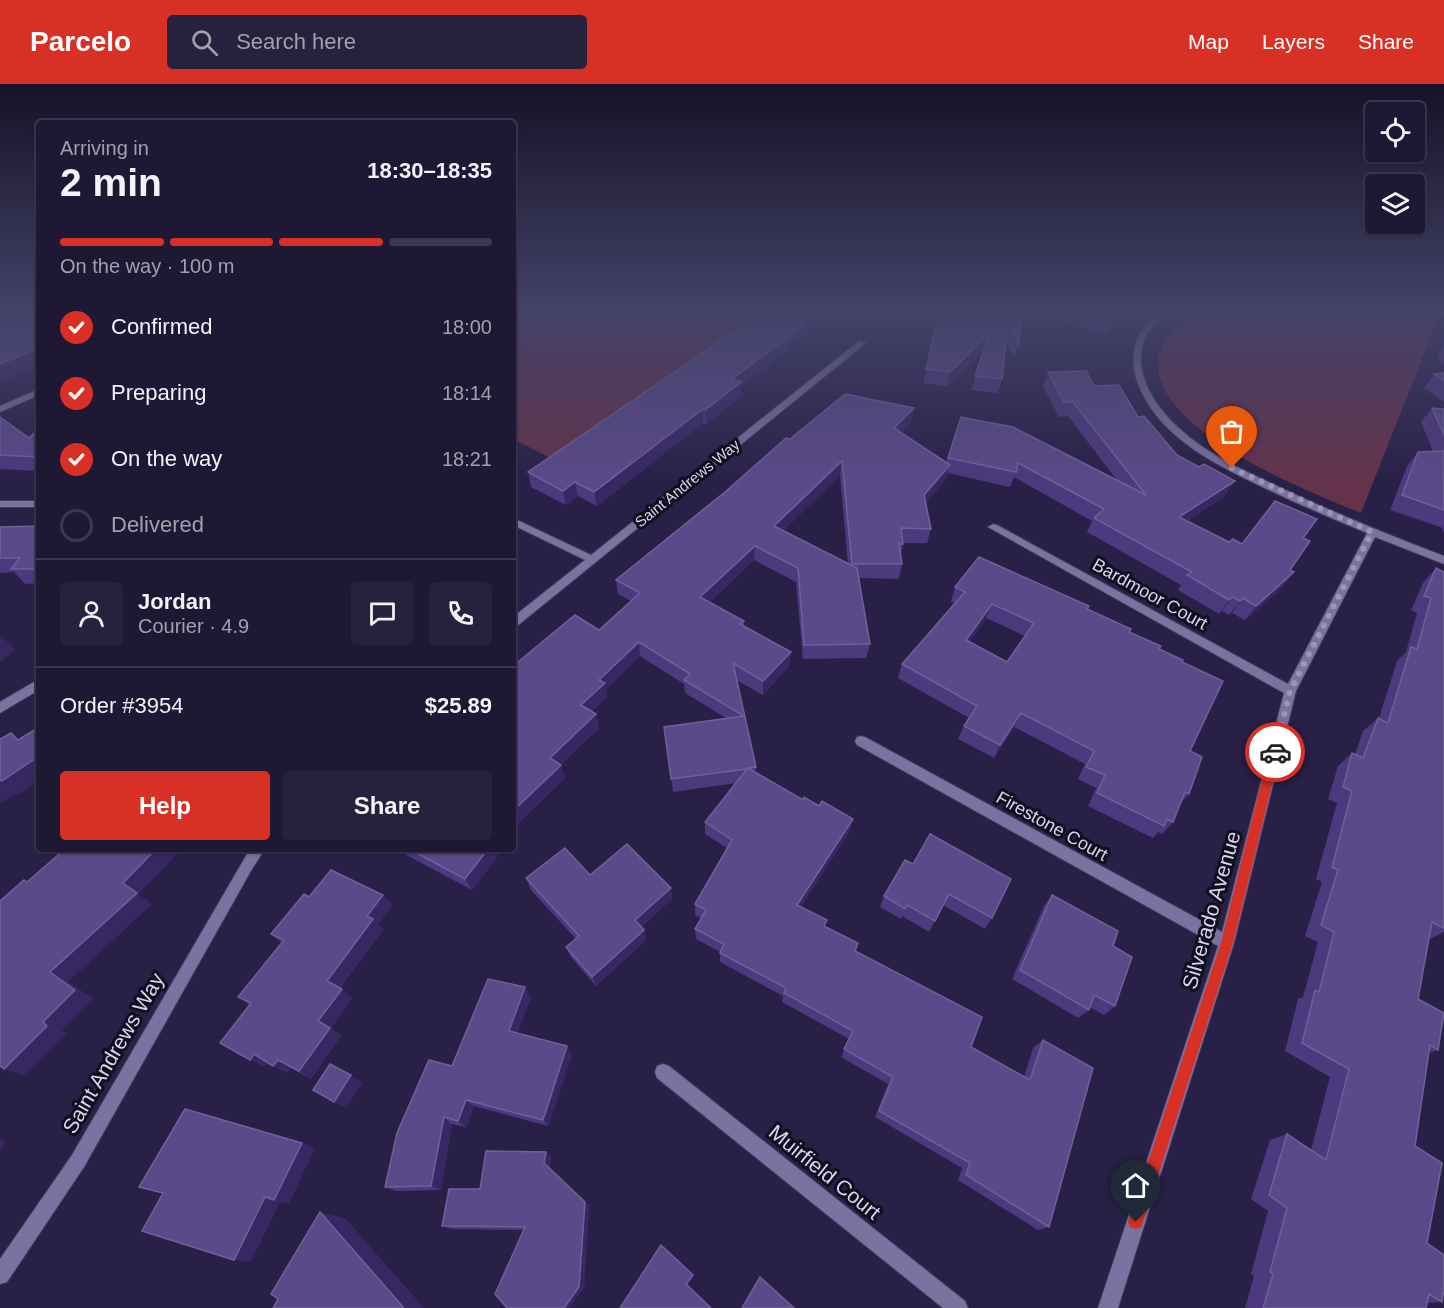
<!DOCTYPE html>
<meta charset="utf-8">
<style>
body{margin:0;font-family:Helvetica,sans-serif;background:#27213d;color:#f1f3f6;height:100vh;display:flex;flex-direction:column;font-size:22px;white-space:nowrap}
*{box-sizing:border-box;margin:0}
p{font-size:20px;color:#a1a0ad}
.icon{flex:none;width:33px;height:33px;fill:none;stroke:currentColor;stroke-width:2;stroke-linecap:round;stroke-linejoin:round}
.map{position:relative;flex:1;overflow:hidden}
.panel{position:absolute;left:36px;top:36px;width:480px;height:732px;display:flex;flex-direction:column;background:#1f1835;border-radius:6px;box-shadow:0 2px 4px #0004,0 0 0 2px #3c3750}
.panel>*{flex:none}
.controls{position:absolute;left:1365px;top:18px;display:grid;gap:12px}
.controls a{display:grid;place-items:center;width:60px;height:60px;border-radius:6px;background:#1f1835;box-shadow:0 2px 4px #0004,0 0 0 2px #3c3750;font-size:30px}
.pin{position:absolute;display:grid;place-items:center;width:51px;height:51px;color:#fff;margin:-62px -26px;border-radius:50% 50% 50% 0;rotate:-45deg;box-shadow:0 0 6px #0007}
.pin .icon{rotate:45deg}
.courier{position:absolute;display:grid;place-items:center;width:60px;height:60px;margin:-30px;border:4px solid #d93025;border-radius:50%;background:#fff;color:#222;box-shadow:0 2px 8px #0007}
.summary em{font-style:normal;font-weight:600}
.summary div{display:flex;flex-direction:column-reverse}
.summary{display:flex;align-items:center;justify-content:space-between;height:102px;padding:0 24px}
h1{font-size:39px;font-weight:600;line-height:45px}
.bar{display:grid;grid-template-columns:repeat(4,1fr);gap:9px 6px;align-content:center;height:72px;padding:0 24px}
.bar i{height:8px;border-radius:4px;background:#3c3750}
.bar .current{background:#d93025}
.bar p{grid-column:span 4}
.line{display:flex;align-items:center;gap:15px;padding:0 24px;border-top:2px solid #3c3750}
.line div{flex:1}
.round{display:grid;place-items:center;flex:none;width:63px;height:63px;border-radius:6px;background:#27213d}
ol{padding:0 24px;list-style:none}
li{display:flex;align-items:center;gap:18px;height:66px}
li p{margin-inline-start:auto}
li .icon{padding:6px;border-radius:50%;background:#d93025;color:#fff;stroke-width:4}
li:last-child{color:#a1a0ad}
li i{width:33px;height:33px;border:3px solid #3c3750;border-radius:50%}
.button{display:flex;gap:12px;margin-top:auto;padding:12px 24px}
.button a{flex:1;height:69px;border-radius:6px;background:#d93025;color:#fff;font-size:24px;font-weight:600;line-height:69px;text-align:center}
.button a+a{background:#27213d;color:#f1f3f6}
header{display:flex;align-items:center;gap:36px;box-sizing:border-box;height:84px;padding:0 30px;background:#d93025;color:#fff}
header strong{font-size:28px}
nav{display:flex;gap:33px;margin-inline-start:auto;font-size:21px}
.search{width:420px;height:54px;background:#27213d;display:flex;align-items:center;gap:15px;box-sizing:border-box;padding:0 21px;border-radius:6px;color:#a1a0ad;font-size:22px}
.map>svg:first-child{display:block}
.green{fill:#64324a}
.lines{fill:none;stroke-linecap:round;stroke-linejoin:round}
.street-casing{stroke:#43395b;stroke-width:2}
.street{fill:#7a72a0;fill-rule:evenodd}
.wall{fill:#4c397e;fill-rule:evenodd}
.shaded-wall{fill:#372863}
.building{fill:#5b4a8a;stroke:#6f609a;stroke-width:1.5;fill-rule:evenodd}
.route{fill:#d93025}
.done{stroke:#9b96b4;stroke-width:6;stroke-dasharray:0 10.8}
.labels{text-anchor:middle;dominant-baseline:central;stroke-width:6;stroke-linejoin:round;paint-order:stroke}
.far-street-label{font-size:15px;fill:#d9d6ef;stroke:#110e1f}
.street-label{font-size:18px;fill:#d9d6ef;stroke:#110e1f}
.near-street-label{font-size:21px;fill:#d9d6ef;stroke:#110e1f}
</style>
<header>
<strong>Parcelo</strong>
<div class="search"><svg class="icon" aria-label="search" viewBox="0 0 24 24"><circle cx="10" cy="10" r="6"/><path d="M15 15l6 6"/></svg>Search here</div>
<nav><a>Map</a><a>Layers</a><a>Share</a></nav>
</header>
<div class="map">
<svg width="1444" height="1224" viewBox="0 0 1444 1224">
<rect width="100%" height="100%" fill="#292047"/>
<g class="green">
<polygon points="513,228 773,228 557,377 513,355"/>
<path d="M1196,228H1403L1437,237L1361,429C1310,408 1127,338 1163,260C1169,247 1185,236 1196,228Z"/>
</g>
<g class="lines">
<g class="street-casing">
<g id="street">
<path d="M1158,228H1166C1157,237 1148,245 1144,257C1132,290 1157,325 1180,345C1208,371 1245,387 1279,403C1333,428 1388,451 1444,472V480L1375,453L1296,607L1234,859L1118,1224H1098L1218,862L857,661L855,657L857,653L861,652L865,653L1222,848L1284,609L988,443L993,440L997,441L1288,600L1367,449C1335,436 1303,422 1271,407C1219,382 1158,355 1137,297C1128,269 1137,246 1158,228Z"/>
<polygon points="1434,228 1444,228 1444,231 1435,230"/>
<polygon points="859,257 866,259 517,542 513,543 513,533 585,476 513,441 513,434 591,471"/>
<polygon points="39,305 39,311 0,328 0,322"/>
<rect x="0" y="417" width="39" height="6"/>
<polygon points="39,595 39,606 0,629 0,618"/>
<polygon points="250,765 265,765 252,785 84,1083 7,1198 0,1200 0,1175 72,1071"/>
<polygon points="663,980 669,982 965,1217 968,1224 943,1224 657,994 655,988 657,982"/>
</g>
</g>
<use href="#street" class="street"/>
</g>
<g class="wall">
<polygon points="763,228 833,228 804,250 804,252 788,264 788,267 741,302 741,312 706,340 703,339 597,422 578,412 566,421 531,403 528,388"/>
<polygon points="888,228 1022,228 1019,261 1014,275 1006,258 1002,295 998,309 971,306 984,266 947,302 923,299 936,240 904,229 900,232"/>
<polygon points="1027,228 1123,228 1121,231 1105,250"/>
<polygon points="1444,259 1444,280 1438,276"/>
<path d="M1048,288L1094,302L1138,333L1177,371L1226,411L1187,437L1229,458L1242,460L1303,454L1283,503L1245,536L1232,529L1229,531L1222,527L1219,530L1178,506L1181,501L1087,448L1092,437L1014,393L1010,403L948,389L946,395L926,419L931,445L927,459H903L901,470L902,480L899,495L858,494L870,560L866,574L803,575L796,498L754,476L710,518L744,537V542L791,568L789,582L763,611L736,596L756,683L755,688L803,716L853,735L850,747L800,823L971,963L1024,993L1033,964L1043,956L1049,1143L1038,1146L958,1096L962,1084L875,1033L888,1000L841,973L849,955L782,918L783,912L720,878V868L696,855L695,845L701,834L695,831V820L727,764L705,750V738L736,699L673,708L664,643L726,634L685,609L684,600L640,572L606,605L607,613L591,628L596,630L599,644L560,681L565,694L513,744L599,546L631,517L618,510L616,496L790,355L911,338L901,348L946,378L961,333L1116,395L1068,332L1059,333L1043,302ZM840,391L848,480L783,447Z"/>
<polygon points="1444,289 1444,318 1424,304 1434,290"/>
<polygon points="1432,324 1444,325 1444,448 1443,447 1443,444 1390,426 1407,382 1418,368 1433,367 1421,338"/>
<polygon points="0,333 29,354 39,344 39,387 0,385"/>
<polygon points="39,442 39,499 25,500 14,488 0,489 0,443"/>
<polygon points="1436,484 1444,488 1444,848 1428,856 1418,915 1438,966 1429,969 1415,1062 1427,1159 1442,1218 1427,1219 1426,1224 1245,1224 1254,1192 1251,1190 1268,1127 1251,1115 1270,1056 1287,1050 1311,1066 1330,993 1285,967 1298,915 1303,913 1318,858 1305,852 1322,798 1316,795 1337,719 1328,715 1338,682 1352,669 1355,670 1363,647 1378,634 1379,634 1397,577 1406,568 1417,529 1411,526 1423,499"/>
<path d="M955,503L1087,525L1182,578L1190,667L1189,710L1180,720L1173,738L1162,750L1158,748L1153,754L1088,722L1096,704L1078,695L1085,680L1014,643L994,674L958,655L964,642L969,634L898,594L902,580L954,519L951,518ZM986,534L1025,552L1007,578L969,558Z"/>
<polygon points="395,765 503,765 472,806"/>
<polygon points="905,776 992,834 985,845 943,821 929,848 902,832 901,835 880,823 884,812"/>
<polygon points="590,791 671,804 672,815 641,843 644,846 646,856 596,902 571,873 566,863 576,855 531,806 526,794"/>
<polygon points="383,811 392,822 378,840 383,846 340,904 352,914 331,944 341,952 311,995 291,984 287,989 267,978 264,983 250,921 238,913 282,859 271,850 309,813"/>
<polygon points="1052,811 1113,862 1115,922 1104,931 1090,923 1089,926 1078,934 1012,895 1044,822"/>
<polygon points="525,903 531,913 517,949 572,970 548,1042 474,1022 466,1043 452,1040 441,1106 396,1107 385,1103 452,982"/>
<polygon points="546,1068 551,1073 550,1084 589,1122 584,1204 524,1146 452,1145 442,1142 480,1105"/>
</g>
<g class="shaded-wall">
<polygon points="816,228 833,228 804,250 804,252 788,264 788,267 741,302 741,312 706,340 705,326 732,295"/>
<polygon points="1118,228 1123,228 1121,231 1105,250 1110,237"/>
<polygon points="989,250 985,264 947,302 950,288"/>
<polygon points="39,264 39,282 0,298 0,280"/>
<polygon points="914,324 911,338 891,358 894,344"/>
<polygon points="703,325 703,339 597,422 594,408"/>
<polygon points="842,377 840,391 773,457 774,442"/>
<polygon points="950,381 946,395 921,425 924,411"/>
<polygon points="1235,397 1226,411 1171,448 1179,433"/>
<polygon points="575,398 578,412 566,421 563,407"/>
<polygon points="755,462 754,476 701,527 700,513"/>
<polygon points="1294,488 1283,503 1245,536 1256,522"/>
<polygon points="1233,513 1222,527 1219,530 1229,516"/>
<polygon points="1243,514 1232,529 1229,531 1240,517"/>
<polygon points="992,520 986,534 961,570 966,556"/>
<polygon points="1,552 16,566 0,578 0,553"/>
<polygon points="639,558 640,572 606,605 607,613 584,634 581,621 599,596"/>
<polygon points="791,568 789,582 763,611 763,597"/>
<polygon points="1021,629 1014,643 994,674 1000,661"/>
<polygon points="596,630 599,644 554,687 550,674"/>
<polygon points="39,672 39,696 19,710 17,709 0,720 0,696"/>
<polygon points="561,681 565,694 513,744 513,727"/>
<polygon points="853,735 850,747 795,832 797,821"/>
<polygon points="156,765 182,765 138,810 152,820 68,898 94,915 62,947 67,950 25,992 4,985 43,938 50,888 123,799"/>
<polygon points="488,765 503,765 472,806 465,795"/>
<polygon points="671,804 672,815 637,846 635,836"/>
<polygon points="383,811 392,822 378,840 383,846 338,906 327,897 367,832"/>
<polygon points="644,846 646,856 596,902 592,893"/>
<polygon points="525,903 531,913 515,955 509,947"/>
<polygon points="342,905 352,914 331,944 341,952 311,995 299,987 318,937"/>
<polygon points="567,962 572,970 548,1042 543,1036"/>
<polygon points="254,970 268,978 264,983 250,976"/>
<polygon points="278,976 291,984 287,989 273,982"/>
<polygon points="351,991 362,999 346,1024 334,1018"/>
<polygon points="466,1016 474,1022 466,1043 458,1037"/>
<polygon points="444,1033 452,1040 441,1106 431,1102"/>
<polygon points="0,1055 6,1059 0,1066"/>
<polygon points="302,1059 315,1064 289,1120 280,1118 251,1178 234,1176 265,1113"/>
<polygon points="546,1068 551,1073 550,1084 589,1122 584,1204 569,1224 564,1224 544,1079"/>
<polygon points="320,1128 345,1134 424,1224 404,1224"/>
<polygon points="693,1191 694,1192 687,1202 686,1200"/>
</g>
<g class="building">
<polygon points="0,228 39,228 39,264 0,280"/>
<polygon points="763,228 816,228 803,238 805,239 787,252 789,253 732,295 741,298 705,326 703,325 594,408 575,398 563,407 528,388"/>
<polygon points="939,228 1022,228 1019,261 1008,240 1002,295 975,292 989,250 950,288 926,285"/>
<polygon points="1079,228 1118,228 1110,237"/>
<polygon points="1086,287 1094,302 1119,301 1138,333 1144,332 1177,371 1199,383 1204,380 1235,397 1179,433 1229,458 1233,455 1242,460 1275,417 1317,435 1303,454 1310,457 1290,486 1294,488 1256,522 1243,514 1240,517 1233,513 1229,516 1187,491 1192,488 1094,434 1104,425 1018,379 1016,388 948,374 961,333 1013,343 1146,411 1073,318 1064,318 1048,288"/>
<polygon points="1444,289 1444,297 1434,290"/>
<polygon points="845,310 914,324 894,344 950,381 924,411 931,445 901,444 903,460 899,460 902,480 852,480 842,377 774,442 857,484 870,560 804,561 798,484 755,462 700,513 744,537 740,540 791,568 763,597 733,579 756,683 748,684 803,716 804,713 819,722 822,717 853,735 797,821 827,836 824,842 858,859 855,867 982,933 971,963 1030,996 1043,956 1093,984 1049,1143 966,1091 970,1079 879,1027 893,993 844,965 853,947 784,909 786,904 720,869 724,860 695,845 706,826 695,820 732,756 705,738 747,685 671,695 664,643 744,632 684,596 690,590 639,558 599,596 605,599 581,621 596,630 550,674 561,681 513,727 513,582 575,531 599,546 640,509 616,496 725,408 786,354 790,355"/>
<polygon points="1432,324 1444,325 1444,351"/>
<polygon points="0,333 29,354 39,344 39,373 0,371"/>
<polygon points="1444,367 1444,426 1402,411 1418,368"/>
<polygon points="39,442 39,485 11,485 20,474 0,474 0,443"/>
<path d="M979,473L1089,522L1087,525L1131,545L1129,548L1161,562L1159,565L1183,576L1182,578L1223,597L1190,667L1202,673L1189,710L1185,708L1173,738L1167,735L1164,742L1097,709L1105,691L1086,683L1094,667L1021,629L1000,661L964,642L977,622L902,580L965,508L955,503ZM992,520L1034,539L1007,578L966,556Z"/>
<polygon points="1436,484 1444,488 1444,844 1432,838 1418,915 1444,929 1438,966 1430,961 1415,1062 1442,1079 1427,1159 1444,1171 1444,1203 1442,1218 1429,1210 1426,1224 1263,1224 1273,1190 1270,1188 1287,1124 1269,1111 1287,1050 1326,1076 1349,985 1302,959 1315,906 1319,908 1334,848 1321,841 1338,786 1332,783 1352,707 1343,703 1352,669 1363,674 1378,634 1388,639 1411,563 1417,565 1431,514 1424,512"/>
<polygon points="39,643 39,672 2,697 0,696 0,655 11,649 18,656"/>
<polygon points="930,750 1011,795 992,834 949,810 935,837 907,821 905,825 884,812 905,776 913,780"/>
<polygon points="627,760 671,804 635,836 644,846 592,893 566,863 579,852 526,794 565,764 590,791"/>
<polygon points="65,765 156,765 123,799 137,809 50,888 75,906 43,938 47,942 4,985 0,982 0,817 24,796 27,798"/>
<polygon points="409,765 488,765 465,795"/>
<polygon points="331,786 383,811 367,832 373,835 327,897 342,905 318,937 330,944 299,987 278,976 273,982 254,970 250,976 220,959 251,919 238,913 284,856 271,850 304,810 309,813"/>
<polygon points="1052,811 1118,847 1113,862 1132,873 1115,922 1094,911 1089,926 1020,886"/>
<polygon points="488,895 525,903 509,947 567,962 543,1036 466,1016 458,1037 444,1033 431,1102 385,1103 397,1049 429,976 452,982"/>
<polygon points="330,980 351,991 334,1018 313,1006"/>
<polygon points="185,1025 302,1059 274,1116 265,1113 234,1176 142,1147 163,1109 139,1103"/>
<polygon points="486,1067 546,1068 544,1079 585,1118 579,1203 564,1224 507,1224 495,1210 525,1143 442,1142 449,1105 480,1105"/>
<polygon points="320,1128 404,1224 273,1224 278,1215 271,1210"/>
<polygon points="661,1161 693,1191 686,1200 711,1224 620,1224"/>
<polygon points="760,1193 794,1224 742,1224"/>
</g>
<linearGradient id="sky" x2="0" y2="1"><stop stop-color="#171227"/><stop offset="0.57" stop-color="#434269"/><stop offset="1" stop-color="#434269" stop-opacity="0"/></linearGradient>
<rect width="1444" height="399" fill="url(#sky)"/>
<polygon class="route" points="1275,664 1280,668 1233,859 1143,1138 1141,1143 1136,1145 1130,1143 1128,1138 1221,859 1269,668"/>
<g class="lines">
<polyline class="done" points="1232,384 1372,448 1290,607 1275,668"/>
</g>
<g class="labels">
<g class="far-street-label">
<text transform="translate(687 399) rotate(-39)">Saint Andrews Way</text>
</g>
<g class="street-label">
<text transform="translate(1150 510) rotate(29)">Bardmoor Court</text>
<text transform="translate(1052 742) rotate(29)">Firestone Court</text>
</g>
<g class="near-street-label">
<text transform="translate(1211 826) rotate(-74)">Silverado Avenue</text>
<text transform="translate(113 969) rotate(-60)">Saint Andrews Way</text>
<text transform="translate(825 1088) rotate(39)">Muirfield Court</text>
</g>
</g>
</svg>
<div class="controls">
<a><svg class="icon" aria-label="locate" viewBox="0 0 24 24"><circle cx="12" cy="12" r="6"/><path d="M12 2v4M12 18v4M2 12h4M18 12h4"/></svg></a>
<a><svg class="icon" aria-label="layers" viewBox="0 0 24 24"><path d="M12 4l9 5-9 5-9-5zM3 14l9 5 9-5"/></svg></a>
</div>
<div class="pin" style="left:1232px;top:384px;background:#ea580c"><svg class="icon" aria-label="bag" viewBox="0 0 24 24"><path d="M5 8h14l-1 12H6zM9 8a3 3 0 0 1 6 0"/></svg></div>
<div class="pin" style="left:1136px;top:1138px;background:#1f2937"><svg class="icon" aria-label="home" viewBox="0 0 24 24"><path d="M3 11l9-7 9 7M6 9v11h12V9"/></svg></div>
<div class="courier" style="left:1275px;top:668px"><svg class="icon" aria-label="car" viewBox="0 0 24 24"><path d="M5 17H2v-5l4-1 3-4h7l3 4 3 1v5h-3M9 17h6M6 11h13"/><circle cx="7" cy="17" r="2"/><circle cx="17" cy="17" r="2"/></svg></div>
<section class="panel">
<div class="summary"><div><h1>2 min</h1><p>Arriving in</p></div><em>18:30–18:35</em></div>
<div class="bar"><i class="current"></i><i class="current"></i><i class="current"></i><i></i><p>On the way · 100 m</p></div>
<ol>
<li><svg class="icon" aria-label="check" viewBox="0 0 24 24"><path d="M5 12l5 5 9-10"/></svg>Confirmed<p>18:00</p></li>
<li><svg class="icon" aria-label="check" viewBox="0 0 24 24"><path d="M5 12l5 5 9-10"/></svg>Preparing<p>18:14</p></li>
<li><svg class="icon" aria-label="check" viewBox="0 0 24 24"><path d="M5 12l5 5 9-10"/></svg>On the way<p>18:21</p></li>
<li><i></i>Delivered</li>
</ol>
<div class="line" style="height:108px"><a class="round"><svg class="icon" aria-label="person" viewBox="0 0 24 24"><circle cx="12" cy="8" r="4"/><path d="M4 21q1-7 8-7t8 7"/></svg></a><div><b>Jordan</b><p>Courier · 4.9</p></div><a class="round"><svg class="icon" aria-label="chat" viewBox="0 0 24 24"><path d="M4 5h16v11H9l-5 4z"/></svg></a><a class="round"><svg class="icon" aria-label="phone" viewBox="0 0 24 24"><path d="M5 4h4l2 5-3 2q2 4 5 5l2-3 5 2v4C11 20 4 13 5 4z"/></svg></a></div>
<div class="line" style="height:78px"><div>Order #3954</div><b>$25.89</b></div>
<div class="button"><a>Help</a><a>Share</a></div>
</section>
</div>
